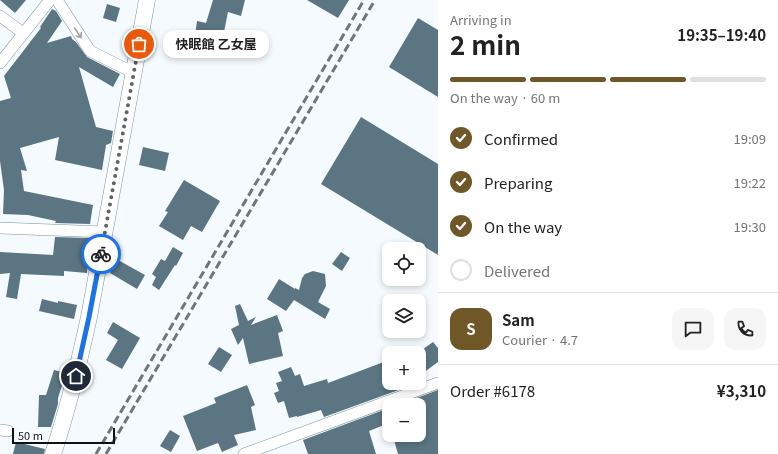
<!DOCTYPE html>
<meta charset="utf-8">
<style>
body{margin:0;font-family:Georgia,"Noto Sans JP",serif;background:#f6f6f6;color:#222;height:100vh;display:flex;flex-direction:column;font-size:15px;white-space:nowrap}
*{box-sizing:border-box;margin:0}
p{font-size:13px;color:#767676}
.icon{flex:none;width:22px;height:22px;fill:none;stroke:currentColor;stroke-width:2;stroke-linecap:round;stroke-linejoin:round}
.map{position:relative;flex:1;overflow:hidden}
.sheet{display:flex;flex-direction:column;background:#fff;width:340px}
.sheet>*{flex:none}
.tools{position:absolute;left:382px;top:242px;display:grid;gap:8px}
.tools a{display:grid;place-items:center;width:44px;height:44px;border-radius:8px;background:#fff;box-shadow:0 2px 6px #0003;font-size:20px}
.scale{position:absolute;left:12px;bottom:10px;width:103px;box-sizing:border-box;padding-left:4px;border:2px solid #0a1419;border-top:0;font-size:11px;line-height:14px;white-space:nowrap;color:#0a1419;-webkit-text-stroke:3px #fff;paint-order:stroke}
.pin{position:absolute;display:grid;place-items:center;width:34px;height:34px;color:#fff;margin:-17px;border:2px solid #fff;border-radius:50%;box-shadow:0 1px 4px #0007}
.courier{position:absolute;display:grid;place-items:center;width:40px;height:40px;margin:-20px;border:3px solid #1a73e8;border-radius:50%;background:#fff;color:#222;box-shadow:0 1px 5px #0007}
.bubble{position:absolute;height:28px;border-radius:12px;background:#fff;box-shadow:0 2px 6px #0003;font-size:13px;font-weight:700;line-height:28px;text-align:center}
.summary em{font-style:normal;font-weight:700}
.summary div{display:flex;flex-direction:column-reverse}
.summary{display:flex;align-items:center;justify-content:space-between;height:68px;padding:0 12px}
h1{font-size:26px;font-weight:700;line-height:30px}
.bar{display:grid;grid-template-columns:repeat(4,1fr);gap:6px 4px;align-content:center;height:48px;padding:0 12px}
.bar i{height:5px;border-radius:3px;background:#e0e0e0}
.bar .selected{background:#705728}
.bar p{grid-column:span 4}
.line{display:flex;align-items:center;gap:10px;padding:0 12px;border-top:1px solid #e0e0e0}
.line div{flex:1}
.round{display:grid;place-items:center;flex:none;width:42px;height:42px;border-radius:12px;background:#f6f6f6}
ol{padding:0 12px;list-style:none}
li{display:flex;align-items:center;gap:12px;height:44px}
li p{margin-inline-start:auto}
li .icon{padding:4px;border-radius:50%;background:#705728;color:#fff;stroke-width:4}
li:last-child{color:#767676}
li i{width:22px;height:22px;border:2px solid #e0e0e0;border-radius:50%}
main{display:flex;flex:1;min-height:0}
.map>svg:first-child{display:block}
.building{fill:#5b7582}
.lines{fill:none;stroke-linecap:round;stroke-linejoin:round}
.minor-casing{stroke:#7a94a2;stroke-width:12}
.secondary-casing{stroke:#7a94a2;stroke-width:17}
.minor{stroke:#fff;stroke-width:11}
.secondary{stroke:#fff;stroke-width:16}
.rail{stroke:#6e767b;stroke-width:3;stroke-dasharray:8 4;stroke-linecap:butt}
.oneway{stroke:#9da1a3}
.done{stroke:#5c6469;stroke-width:4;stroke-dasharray:0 7.2}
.route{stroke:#1a73e8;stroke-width:5}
</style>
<main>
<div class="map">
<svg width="438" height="454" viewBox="0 0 438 454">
<rect width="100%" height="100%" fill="#f4fafd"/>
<g class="building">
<polygon points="0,0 26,0 15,13"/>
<polygon points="213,0 245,0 241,16 228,12 224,32 249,42 244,56 218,46 194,42 197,21 206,23"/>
<polygon points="307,0 349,0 338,18"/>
<polygon points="107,4 120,8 116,22 103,18"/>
<polygon points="52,9 56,11 62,21 47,43 71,36 72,39 76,42 87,57 120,74 113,87 79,67 96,127 113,131 111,143 106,145 102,170 55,160 59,137 20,148 27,171 21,170 24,191 93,205 90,224 55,223 56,221 28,215 3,214 4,190 0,161 0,101 11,98 4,76 41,28 40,27"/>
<polygon points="418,18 438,30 438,97 389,67"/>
<polygon points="361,117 438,164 438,255 321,184"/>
<polygon points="143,147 169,153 165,171 139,165"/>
<polygon points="184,180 220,201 202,232 191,226 183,240 159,226 168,212 165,211"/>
<polygon points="55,237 89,238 87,273 64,271 64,276 21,274 17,299 6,297 10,273 0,274 0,252 53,255"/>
<polygon points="173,247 183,253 176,266 175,265 159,290 152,285 156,277 152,274 161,259 165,261"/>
<polygon points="341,252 350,258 342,271 332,264"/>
<polygon points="118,260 145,275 137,289 110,273"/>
<polygon points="313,271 325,274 326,286 318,302 330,309 325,319 294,300 286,311 267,299 279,279 295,289 295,288 299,290 302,278 305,274"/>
<polygon points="42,299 58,303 58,301 77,305 74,319 39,311"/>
<polygon points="240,304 248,321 256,317 251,325 277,315 283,331 278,333 283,356 249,364 243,338 238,345 231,329 239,325 235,306"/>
<polygon points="113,322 140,338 122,369 106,360 118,340 107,333"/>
<polygon points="433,342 438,348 438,362 419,376 419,352"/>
<polygon points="219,347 232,355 221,372 208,364"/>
<polygon points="389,360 389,383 418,383 324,417 321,410 297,417 297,416 289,418 284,401 278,403 274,393 279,391 276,383 282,381 278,372 291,367 295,376 300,374 304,386 327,379 328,383"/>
<polygon points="54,370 66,373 58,398 58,404 51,427 38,427 39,395 46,395"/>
<polygon points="247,385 255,405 251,407 256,430 234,435 238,445 222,452 218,443 197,451 183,416 216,403 214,398"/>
<polygon points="438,390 438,454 398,454 394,440 414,435 419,435 419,405 398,405"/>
<polygon points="389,408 389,423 369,431 376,454 308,454 303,440"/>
<polygon points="170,430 180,436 171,452 160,446"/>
<polygon points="16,442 45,449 44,454 13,454"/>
</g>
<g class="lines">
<g class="minor-casing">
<g id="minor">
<polyline points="57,0 90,51 134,73"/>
<polyline points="0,16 23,33"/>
<polyline points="0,63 50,0"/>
<polyline points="0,228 105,232"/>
<polyline points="0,430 8,431"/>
<polyline points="244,454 438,383"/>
</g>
</g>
<g class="secondary-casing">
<path id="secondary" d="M53,454C68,409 79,363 89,317L147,0"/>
</g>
<use href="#minor" class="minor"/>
<use href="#secondary" class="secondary"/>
<g class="rail">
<polyline points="96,454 364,0"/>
<polyline points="106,454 375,0"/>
</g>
</g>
<defs><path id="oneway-shaft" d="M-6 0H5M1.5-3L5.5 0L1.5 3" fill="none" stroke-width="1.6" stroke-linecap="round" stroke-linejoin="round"/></defs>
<use class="oneway" href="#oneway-shaft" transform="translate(78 33) rotate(57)"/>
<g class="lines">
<polyline class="done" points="101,254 139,44"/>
<polyline class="route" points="76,376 89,317 101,254"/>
</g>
</svg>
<div class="tools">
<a><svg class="icon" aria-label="locate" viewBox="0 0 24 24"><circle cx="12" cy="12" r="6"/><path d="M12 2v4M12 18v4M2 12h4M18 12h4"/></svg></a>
<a><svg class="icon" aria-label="layers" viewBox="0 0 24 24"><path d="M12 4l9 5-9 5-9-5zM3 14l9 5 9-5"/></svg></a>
<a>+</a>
<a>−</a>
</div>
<div class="scale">50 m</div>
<div class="pin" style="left:139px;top:44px;background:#ea580c"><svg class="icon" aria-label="bag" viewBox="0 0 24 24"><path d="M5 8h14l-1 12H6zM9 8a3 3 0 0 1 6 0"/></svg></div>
<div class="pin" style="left:76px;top:376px;background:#1f2937"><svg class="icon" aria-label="home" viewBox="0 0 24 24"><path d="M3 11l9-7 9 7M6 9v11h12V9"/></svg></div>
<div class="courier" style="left:101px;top:254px"><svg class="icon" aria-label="bike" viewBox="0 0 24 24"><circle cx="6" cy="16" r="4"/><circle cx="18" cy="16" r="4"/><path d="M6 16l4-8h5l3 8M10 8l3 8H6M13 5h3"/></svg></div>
<div class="bubble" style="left:163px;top:30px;width:106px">快眠館 乙女屋</div>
</div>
<section class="sheet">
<div class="summary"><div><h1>2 min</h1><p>Arriving in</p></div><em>19:35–19:40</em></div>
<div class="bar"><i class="selected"></i><i class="selected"></i><i class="selected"></i><i></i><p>On the way · 60 m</p></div>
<ol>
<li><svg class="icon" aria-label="check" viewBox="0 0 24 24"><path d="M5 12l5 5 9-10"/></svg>Confirmed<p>19:09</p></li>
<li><svg class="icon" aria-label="check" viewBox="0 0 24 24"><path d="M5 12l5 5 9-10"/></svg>Preparing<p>19:22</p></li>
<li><svg class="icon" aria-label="check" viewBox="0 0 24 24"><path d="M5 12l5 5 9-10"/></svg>On the way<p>19:30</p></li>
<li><i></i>Delivered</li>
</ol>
<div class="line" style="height:72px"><b class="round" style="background:#705728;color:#fff">S</b><div><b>Sam</b><p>Courier · 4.7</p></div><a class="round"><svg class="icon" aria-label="chat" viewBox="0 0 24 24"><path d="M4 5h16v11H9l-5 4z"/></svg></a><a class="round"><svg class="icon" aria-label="phone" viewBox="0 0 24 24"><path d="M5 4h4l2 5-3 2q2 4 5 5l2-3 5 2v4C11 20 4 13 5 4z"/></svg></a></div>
<div class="line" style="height:52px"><div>Order #6178</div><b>¥3,310</b></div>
</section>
</main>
